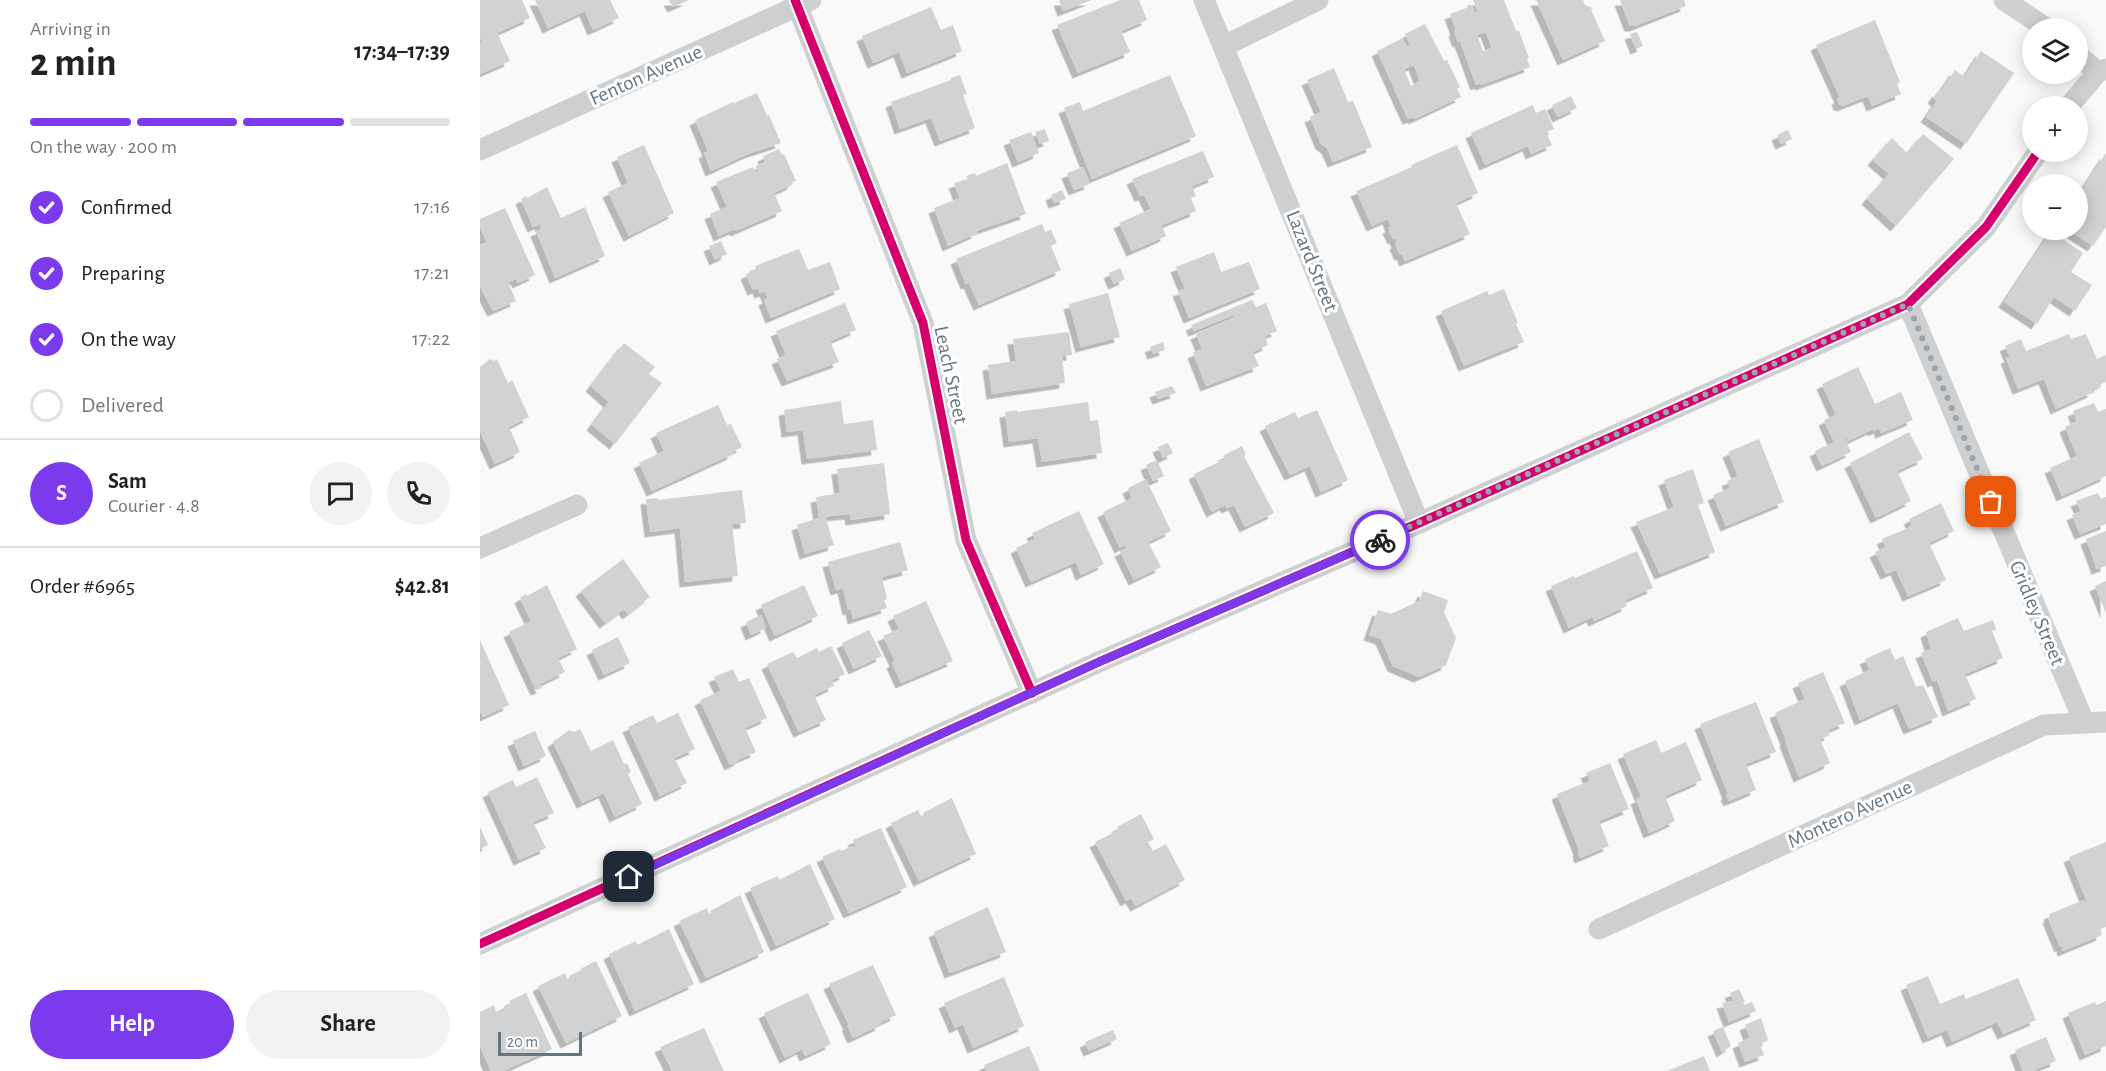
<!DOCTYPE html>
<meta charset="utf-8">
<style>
body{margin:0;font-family:"Alegreya Sans",sans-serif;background:#f2f2f2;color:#222;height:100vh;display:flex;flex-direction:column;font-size:22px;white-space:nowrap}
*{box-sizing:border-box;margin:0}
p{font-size:20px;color:#767676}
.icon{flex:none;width:33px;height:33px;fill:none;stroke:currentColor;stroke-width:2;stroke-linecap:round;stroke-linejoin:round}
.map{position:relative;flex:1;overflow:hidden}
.drawer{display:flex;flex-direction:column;background:#fff;width:480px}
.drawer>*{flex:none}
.buttons{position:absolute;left:1542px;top:18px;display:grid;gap:12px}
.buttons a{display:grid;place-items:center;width:66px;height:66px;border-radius:50%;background:#fff;box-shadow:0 3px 15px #0003;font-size:30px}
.scale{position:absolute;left:18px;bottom:15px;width:84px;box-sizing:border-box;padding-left:6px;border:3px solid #657683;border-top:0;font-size:16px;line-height:21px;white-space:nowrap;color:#657683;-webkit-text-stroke:4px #fff;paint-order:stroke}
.pin{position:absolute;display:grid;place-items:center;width:51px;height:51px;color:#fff;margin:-26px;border-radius:12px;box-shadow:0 3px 9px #0006}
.courier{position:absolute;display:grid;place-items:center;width:60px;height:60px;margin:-30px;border:4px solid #7c3aed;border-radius:50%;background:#fff;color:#222;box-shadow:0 2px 8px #0007}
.headline em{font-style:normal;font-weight:600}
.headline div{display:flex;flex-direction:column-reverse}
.headline{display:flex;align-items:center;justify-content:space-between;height:102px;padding:0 30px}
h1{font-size:39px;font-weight:600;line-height:45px}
.bar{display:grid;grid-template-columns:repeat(4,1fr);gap:9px 6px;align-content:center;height:72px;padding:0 30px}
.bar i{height:8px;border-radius:4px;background:#e0e0e0}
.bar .current{background:#7c3aed}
.bar p{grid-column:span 4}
.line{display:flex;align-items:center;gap:15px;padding:0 30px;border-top:2px solid #e0e0e0}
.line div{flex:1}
.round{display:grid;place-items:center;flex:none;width:63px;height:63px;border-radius:32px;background:#f2f2f2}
ol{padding:0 30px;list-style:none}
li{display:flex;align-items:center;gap:18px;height:66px}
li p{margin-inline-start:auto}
li .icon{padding:6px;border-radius:50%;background:#7c3aed;color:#fff;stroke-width:4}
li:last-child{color:#767676}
li i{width:33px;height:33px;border:3px solid #e0e0e0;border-radius:50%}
.action{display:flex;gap:12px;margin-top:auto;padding:12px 30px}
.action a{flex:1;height:69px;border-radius:36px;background:#7c3aed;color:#fff;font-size:24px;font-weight:600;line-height:69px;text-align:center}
.action a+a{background:#f2f2f2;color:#222}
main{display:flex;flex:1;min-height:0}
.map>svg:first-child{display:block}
.building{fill:#d0d2d3;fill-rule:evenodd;filter:url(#shadow)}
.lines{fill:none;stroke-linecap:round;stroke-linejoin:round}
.minor{stroke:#cecfd0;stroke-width:21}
.cycleway-casing{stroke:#fff;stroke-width:13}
.cycleway{stroke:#d6006c;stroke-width:9}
.done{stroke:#99a4ac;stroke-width:6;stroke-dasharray:0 10.8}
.route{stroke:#7c3aed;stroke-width:8}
.labels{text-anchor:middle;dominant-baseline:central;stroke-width:6;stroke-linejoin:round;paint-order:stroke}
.street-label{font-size:21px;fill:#657683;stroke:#fff}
</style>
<main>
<section class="drawer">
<div class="headline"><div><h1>2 min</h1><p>Arriving in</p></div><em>17:34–17:39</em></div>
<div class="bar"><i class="current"></i><i class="current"></i><i class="current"></i><i></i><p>On the way · 200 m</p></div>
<ol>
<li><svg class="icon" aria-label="check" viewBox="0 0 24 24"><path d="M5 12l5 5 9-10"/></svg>Confirmed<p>17:16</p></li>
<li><svg class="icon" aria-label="check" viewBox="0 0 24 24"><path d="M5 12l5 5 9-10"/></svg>Preparing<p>17:21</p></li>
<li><svg class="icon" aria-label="check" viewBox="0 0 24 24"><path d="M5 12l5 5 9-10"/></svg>On the way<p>17:22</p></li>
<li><i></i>Delivered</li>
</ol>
<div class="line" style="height:108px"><b class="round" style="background:#7c3aed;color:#fff">S</b><div><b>Sam</b><p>Courier · 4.8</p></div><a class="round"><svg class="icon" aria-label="chat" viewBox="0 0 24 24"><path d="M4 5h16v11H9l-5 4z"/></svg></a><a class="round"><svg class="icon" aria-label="phone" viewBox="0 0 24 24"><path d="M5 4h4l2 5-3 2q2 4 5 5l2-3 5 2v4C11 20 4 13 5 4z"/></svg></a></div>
<div class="line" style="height:78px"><div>Order #6965</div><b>$42.81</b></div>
<div class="action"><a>Help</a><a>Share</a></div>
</section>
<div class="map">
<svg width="1626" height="1071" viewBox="0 0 1626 1071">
<defs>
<filter id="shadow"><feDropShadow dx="-5.5" dy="5.5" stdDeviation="0" flood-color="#0004"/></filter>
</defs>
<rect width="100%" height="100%" fill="#f9f9f9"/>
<g class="building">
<polygon points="0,0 42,0 50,18 17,33 30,61 0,74 0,43 2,42 0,37"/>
<polygon points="55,0 130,0 139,18 113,30 105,11 68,28"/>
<polygon points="189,0 209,0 193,7"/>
<polygon points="579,0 612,0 583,11"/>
<polygon points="640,0 659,0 667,20 641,31 650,52 598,73 577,25"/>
<path d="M993,0H1024L1036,31H1039L1049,58L1047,59L1050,67L1001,85L1000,83L996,85L980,41L978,42L974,31L976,30L970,14L992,6L995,13L998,12ZM1006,32L1012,48L1003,51L997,35Z"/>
<polygon points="1056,0 1103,0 1105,5 1113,8 1111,10 1125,41 1083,60"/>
<polygon points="1140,0 1204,0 1206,6 1155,26 1150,26"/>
<polygon points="451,7 461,30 473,25 482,51 427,73 419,52 393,63 382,36"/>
<polygon points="1395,20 1420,82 1417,84 1421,94 1392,106 1388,96 1362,106 1361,105 1359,105 1357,99 1360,98 1336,45"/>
<path d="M945,24L964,61L967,60L980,87L977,89L981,97L934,119V117L928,119L897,51L923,38L926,46L930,45L925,34ZM934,65L940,81L931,86L924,69Z"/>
<polygon points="1157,32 1163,46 1156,49 1150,34"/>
<polygon points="1501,51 1534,73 1486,144 1446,117 1457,101 1453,98 1458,91 1460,92 1475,70 1484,77"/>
<polygon points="854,68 868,102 873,101 892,147 853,162 847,148 841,144 830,117 841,112 827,80"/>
<polygon points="480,75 487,94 483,95 495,128 460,141 451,118 420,129 411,102 471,80 471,78"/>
<polygon points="690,75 716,136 612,179 584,108 600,102 603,111"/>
<polygon points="277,93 287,116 289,115 301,143 270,153 231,171 224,153 228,151 215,120 253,102 259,118 254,103"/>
<polygon points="1091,96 1097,108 1078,117 1072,105"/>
<polygon points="1053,105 1056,113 1065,109 1074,129 1066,132 1072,145 1051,154 1048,146 1005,165 991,133"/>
<polygon points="565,129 569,141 560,144 555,132"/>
<polygon points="1308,130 1312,139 1301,144 1297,135"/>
<polygon points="551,132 559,153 538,162 529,140"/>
<polygon points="1443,134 1474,159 1416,226 1387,199 1409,174 1393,160 1412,138 1427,153"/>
<polygon points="164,145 194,213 149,236 128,192 148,183 137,157"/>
<polygon points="977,145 998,193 976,203 990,234 925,261 922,254 920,255 915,244 917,243 915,238 913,239 908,228 911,227 908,219 892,226 876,191 932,167 931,165"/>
<polygon points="299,149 302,155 304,154 316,181 312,182 313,184 294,193 302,211 256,231 255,229 239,236 230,214 247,207 236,182 273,167 275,172 278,171 276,166 285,162 283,156"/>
<polygon points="723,151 734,177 712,186 716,196 711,198 716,211 682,225 686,236 652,251 639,223 671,209 664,195 660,196 652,179"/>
<polygon points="1626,153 1626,227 1613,246 1588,230 1598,230 1598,196"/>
<polygon points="527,163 546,214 496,231 497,233 468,246 454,208 480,198 474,183 488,179 486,176 495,173 496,176"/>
<polygon points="603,167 610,184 594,190 587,173"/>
<polygon points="67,187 81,218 105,207 125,256 75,278 56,231 62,229 60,224 53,227 41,199 46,196 47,198"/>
<polygon points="582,190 586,199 574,203 571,195"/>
<polygon points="25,208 55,275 38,283 36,279 28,282 36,301 13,311 0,286 0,245 7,242 0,227 0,219"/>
<polygon points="562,224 565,232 571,230 577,243 571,246 581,270 499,305 489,283 486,284 476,259"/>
<polygon points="1571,231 1603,253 1591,272 1612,285 1595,311 1574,297 1557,324 1524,302"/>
<polygon points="241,241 247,254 235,260 229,246"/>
<polygon points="319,249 328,270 350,262 360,289 291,318 284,300 288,298 285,291 280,293 278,288 273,290 266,274 276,269 275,266"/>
<polygon points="734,252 741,272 769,262 780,289 709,318 698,291 705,289 696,267"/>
<polygon points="640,268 645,279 634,284 629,273"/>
<polygon points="1024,289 1038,323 1036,324 1044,342 984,366 961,311 1007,291 1009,295"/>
<polygon points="628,293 640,337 601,347 589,304"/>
<polygon points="772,300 776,307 786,303 797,331 785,336 788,345 773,352 779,366 726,386 713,353 722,349 716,334 755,317 754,315 714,331 711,325"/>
<polygon points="365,303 376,330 350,341 359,362 307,381 297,359 306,355 296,331"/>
<polygon points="589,332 592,355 582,356 585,383 512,394 508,365 536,361 533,339"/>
<polygon points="1589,334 1591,339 1606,334 1617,359 1626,355 1626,382 1619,385 1620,387 1612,389 1613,392 1576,409 1564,379 1538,389 1526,358 1530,357 1525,346 1541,339 1546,351"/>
<polygon points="683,342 685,350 673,354 670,347"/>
<polygon points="144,343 175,367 169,374 182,383 135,444 112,425 129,402 111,386"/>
<polygon points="10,359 14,361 17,359 28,383 32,380 49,417 29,427 40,452 15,464 0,431 0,367"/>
<polygon points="1378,367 1395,404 1421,392 1433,420 1401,433 1399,428 1394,431 1393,429 1368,441 1367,438 1365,438 1371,452 1342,466 1335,451 1354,442 1344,420 1356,415 1342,384"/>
<polygon points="692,386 696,393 678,399 675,392"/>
<polygon points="361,401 364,424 393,420 397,450 327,459 323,430 307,432 304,410"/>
<polygon points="608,402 610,421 618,420 622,453 562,462 558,438 529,442 525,412 537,410 537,412"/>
<polygon points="1614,403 1618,412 1626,409 1626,476 1582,496 1570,468 1597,456 1585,427 1597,421 1593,411"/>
<polygon points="238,405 247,425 251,424 262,447 252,452 253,454 172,491 159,463 184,451 176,433"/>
<polygon points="837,410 868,480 841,492 830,466 810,475 785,426 815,412 818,418"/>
<polygon points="1429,432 1443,459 1417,471 1431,501 1396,518 1370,463"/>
<polygon points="1279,439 1304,502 1246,526 1233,495 1250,488 1247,481 1258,476 1248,452"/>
<polygon points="688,443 693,453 683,458 678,447"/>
<polygon points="762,446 766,455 764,456 794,513 765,527 754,505 747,508 745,505 732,512 714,474 745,459 743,456"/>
<polygon points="677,460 684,476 673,481 666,465"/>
<polygon points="404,463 410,514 371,520 370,514 339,517 336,497 360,493 357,469"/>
<polygon points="1213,469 1224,503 1218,505 1235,552 1180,574 1156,522 1194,507 1184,480"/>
<polygon points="666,479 691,531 668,542 681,567 654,580 640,551 647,548 645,545 640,548 623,512 652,498 648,488"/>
<polygon points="262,490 266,523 252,524 258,576 205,582 200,528 170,532 166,499 178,498 178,500"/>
<polygon points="1618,493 1621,499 1626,497 1626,524 1600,534 1592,515 1601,511 1596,501"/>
<polygon points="1461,503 1474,531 1449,543 1466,580 1428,596 1416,570 1406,574 1395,552 1406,547 1402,539 1428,528 1432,524 1429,519"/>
<polygon points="599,511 624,564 601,575 596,562 551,582 536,548 555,539 552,533"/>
<polygon points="345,516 354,545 325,554 317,525"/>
<polygon points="1626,531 1626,566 1617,569 1606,539"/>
<polygon points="420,542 428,570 402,577 407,599 404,600 407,608 373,619 371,609 368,610 363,588 356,590 348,562"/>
<polygon points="1157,551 1173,588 1145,600 1147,606 1114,621 1112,617 1089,628 1071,586 1094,576 1095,578"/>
<polygon points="143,559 170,597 148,614 144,609 125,623 101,591"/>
<polygon points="1626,581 1626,613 1615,586"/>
<polygon points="67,585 97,649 78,658 85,672 60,684 62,688 56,690 29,632 51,621 40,598 46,594 47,596"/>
<polygon points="324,585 338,616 295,636 281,605"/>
<polygon points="943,591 968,600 964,612 976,638 966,665 939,677 913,666 901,639 889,635 898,610 911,614 939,601"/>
<polygon points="446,601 473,661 421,683 412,663 415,661 403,636 419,629 413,616"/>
<polygon points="281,615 286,628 271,635 266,622"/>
<polygon points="1478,618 1484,631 1513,620 1516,629 1512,631 1523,658 1485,674 1496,699 1468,711 1457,680 1453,682 1441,653 1451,649 1446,632"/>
<polygon points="389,630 402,656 374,669 362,643"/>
<polygon points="138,637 150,663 124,675 112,650"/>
<polygon points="0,640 29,705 3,717 0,711"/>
<polygon points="351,646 365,674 352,680 354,686 334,695 346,720 319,732 287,664 313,652 317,658 337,648 339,652"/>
<polygon points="1410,648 1415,660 1423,656 1436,687 1443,685 1458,717 1429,729 1418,703 1380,720 1365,681 1390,670 1385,659"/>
<polygon points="253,669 259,682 269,678 287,718 265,728 276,752 259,759 260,760 250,765 220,700 241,691 234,677"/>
<polygon points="1343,672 1365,723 1348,730 1350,735 1340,739 1350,763 1319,777 1305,741 1306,740 1295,713 1325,699 1318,683"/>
<polygon points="1276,702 1296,752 1266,764 1276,790 1249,801 1246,795 1248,794 1220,724"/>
<polygon points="198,713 215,749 194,758 207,783 180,796 148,727 173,715 177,723"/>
<polygon points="100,729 111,751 133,740 144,764 147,763 151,772 148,774 162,804 135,817 124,793 102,803 73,742 89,730 94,732"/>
<polygon points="55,731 66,756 44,766 33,741"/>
<polygon points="1176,740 1181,753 1206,742 1222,780 1185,796 1195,821 1169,833 1156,799 1161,797 1143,754"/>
<polygon points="1130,763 1149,809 1119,821 1129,846 1100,858 1098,851 1099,850 1077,794 1110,781 1106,773"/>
<polygon points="57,777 74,813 53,822 66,848 39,860 8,792 33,780 36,787"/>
<polygon points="472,798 496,854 439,881 411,823 438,810 441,816 444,815 443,813"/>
<polygon points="661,814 674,839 668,842 673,851 686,844 705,880 656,906 651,898 646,901 615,842 639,830 637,827"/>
<polygon points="0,827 8,845 0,849"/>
<polygon points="401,828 427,887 369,913 342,857 360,849 361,851 373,846 374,848 376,847 373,840"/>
<polygon points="1626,842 1626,927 1620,929 1622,935 1583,951 1582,946 1580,947 1568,918 1570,917 1569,914 1604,900 1605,903 1607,902 1589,857"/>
<polygon points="330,864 355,919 296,946 270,888 298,876 299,880"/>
<polygon points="260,895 284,952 226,978 199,921 227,908 229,914 232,913 230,911"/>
<polygon points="508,907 526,952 470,973 454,932"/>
<polygon points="189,929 214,984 155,1011 129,954 156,941 157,945"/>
<polygon points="116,961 142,1016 86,1043 58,986 85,973 87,979 90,977 89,976 101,970 100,969"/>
<polygon points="393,965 416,1015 400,1023 401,1025 373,1038 367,1025 369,1025 349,984"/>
<polygon points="1448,976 1460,1004 1484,994 1486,999 1538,978 1556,1020 1523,1034 1517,1022 1472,1042 1467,1030 1448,1038 1426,985"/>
<polygon points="524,977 544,1026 493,1048 483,1024 475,1028 464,1003"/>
<polygon points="1259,989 1265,1002 1263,1002 1264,1005 1272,1002 1276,1011 1249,1022 1242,1003 1254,1001 1250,993"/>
<polygon points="46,993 72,1049 23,1071 11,1071 0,1046 0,1012 14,1005 16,1012 31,1004 29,1001"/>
<polygon points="328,993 351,1044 325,1056 322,1049 305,1058 284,1013"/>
<polygon points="1626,1001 1626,1046 1605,1055 1588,1013 1615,1002 1616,1005"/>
<polygon points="1281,1018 1288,1040 1280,1044 1284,1055 1265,1062 1258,1043 1270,1038 1265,1025"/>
<polygon points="1243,1027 1251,1046 1242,1052 1233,1031"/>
<polygon points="224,1028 244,1071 192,1071 180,1047"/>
<polygon points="633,1030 637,1039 609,1051 605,1042"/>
<polygon points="1566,1037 1576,1061 1552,1071 1543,1071 1535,1050"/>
<polygon points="549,1046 560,1071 507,1071 504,1065"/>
<polygon points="1224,1056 1230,1071 1187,1071"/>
</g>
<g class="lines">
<g class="minor">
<polyline points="315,0 443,323 486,540 552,693"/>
<polyline points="724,0 939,523"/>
<polyline points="1524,0 1566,28"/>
<polyline points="744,46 838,0"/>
<polyline points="1598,55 1618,72"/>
<polyline points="1589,106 1618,72 1626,69"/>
<polyline points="0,150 331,0"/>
<polyline points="1428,304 1604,722"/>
<polyline points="0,548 97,505"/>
<polyline points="1119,929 1564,725 1626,722"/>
<polyline points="0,944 621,661 939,523 1428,304 1506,227 1558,152"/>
</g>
<g class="cycleway-casing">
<g id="cycleway">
<polyline points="315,0 443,323 486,540 552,693"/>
<polyline points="0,944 621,661 939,523 1428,304 1506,227 1558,152"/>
</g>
</g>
<use href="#cycleway" class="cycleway"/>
</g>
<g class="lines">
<polyline class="done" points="900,540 1428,304 1511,502"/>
<polyline class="route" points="149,877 621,661 900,540"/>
</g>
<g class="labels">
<g class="street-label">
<text transform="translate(166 75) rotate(-24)">Fenton Avenue</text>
<text transform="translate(832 261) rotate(68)">Lazard Street</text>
<text transform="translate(471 375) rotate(78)">Leach Street</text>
<text transform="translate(1557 613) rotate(67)">Gridley Street</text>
<text transform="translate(1370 814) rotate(-25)">Montero Avenue</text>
</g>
</g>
</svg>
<div class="buttons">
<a><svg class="icon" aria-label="layers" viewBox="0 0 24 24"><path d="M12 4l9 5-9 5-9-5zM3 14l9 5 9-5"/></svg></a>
<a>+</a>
<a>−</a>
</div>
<div class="scale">20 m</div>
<div class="pin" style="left:1511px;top:502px;background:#ea580c"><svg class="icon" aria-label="bag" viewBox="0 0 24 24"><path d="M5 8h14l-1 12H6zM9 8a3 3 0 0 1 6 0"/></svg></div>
<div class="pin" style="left:149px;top:877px;background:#1f2937"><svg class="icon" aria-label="home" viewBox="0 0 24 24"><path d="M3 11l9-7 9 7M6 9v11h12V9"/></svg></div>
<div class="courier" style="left:900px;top:540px"><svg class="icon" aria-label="bike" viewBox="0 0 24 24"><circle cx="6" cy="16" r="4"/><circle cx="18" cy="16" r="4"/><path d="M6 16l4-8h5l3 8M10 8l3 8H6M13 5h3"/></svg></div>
</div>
</main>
